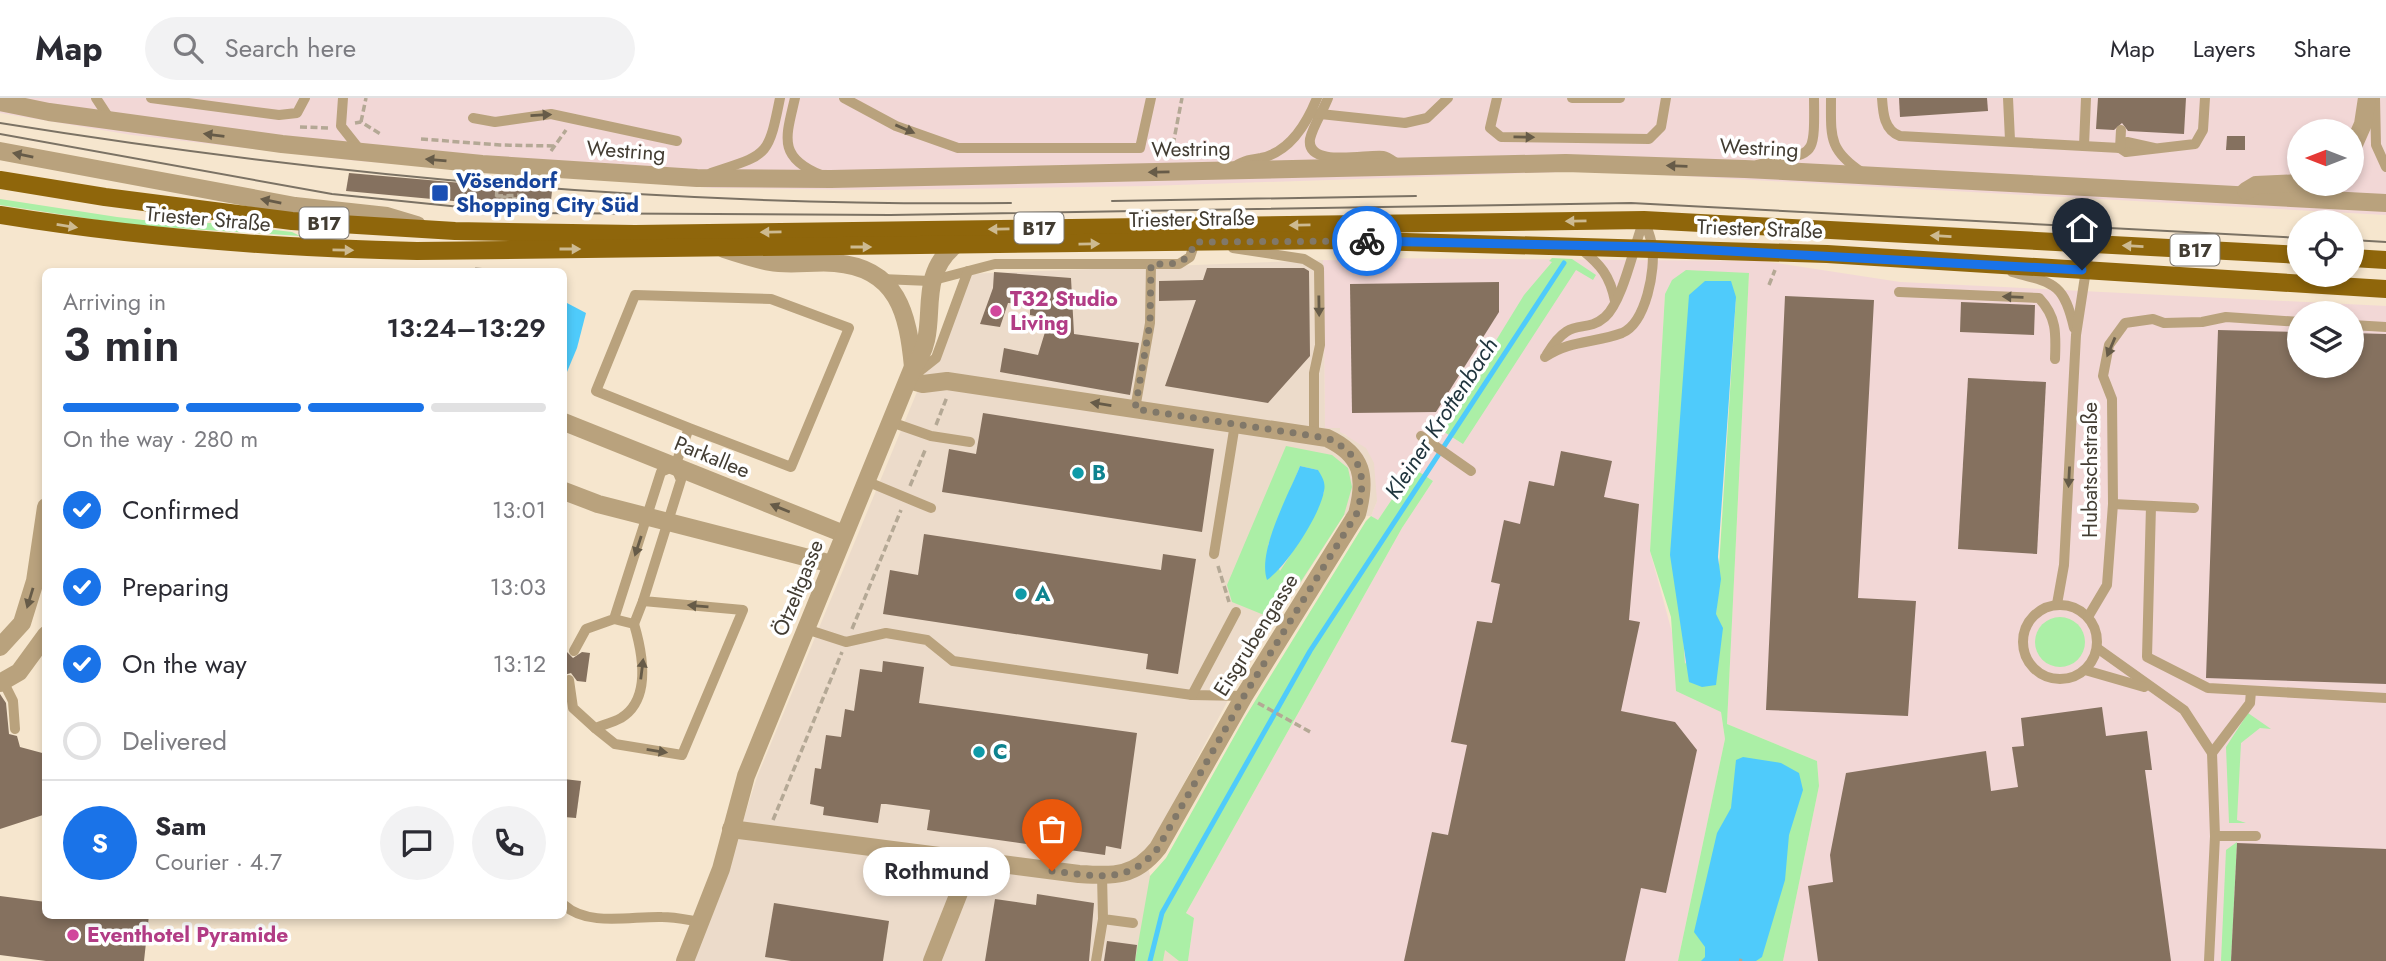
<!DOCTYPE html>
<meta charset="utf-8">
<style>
body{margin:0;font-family:Jost,sans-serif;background:#f2f2f3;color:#2b2b33;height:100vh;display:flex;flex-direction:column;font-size:26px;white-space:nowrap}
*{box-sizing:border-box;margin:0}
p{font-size:23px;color:#7c7c81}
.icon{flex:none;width:38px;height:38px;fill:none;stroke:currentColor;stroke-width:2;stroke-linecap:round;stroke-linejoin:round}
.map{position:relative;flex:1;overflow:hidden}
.details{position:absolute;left:42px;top:170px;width:525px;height:651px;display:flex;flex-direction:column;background:#fff;border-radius:10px;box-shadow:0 4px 10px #0003}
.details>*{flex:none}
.needle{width:46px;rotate:270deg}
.controls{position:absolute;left:2287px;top:21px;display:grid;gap:14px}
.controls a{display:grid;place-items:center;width:77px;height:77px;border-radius:50%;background:#fff;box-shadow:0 4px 10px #0003;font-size:35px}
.pin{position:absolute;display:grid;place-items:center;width:60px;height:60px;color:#fff;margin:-72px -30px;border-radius:50% 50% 50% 0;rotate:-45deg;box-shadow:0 0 7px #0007}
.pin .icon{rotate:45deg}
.courier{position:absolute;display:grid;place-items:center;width:70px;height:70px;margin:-35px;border:5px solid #1a73e8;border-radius:50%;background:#fff;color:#222;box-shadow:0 2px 9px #0007}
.bubble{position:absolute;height:49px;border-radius:24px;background:#fff;box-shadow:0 4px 10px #0003;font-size:23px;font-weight:600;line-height:49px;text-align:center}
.summary em{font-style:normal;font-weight:600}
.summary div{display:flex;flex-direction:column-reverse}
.summary{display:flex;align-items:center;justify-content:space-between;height:119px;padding:0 21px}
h1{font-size:46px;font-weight:600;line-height:52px}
.bar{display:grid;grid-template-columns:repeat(4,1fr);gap:10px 7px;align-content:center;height:84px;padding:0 21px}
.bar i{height:9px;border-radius:5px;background:#e1e1e2}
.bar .on{background:#1a73e8}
.bar p{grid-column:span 4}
.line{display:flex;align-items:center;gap:18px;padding:0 21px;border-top:2px solid #e1e1e2}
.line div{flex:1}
.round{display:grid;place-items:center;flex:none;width:74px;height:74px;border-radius:37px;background:#f2f2f3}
ol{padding:0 21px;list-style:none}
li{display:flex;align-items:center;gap:21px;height:77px}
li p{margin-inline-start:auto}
li .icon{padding:7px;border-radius:50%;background:#1a73e8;color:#fff;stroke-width:4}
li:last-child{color:#7c7c81}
li i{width:38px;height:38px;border:4px solid #e1e1e2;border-radius:50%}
header{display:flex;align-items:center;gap:42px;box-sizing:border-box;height:98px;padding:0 35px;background:#fff;border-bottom:2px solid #e1e1e2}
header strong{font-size:33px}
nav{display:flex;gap:38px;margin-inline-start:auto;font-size:24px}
.search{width:490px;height:63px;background:#f2f2f3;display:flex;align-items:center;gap:18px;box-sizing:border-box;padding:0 24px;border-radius:38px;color:#7c7c81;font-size:26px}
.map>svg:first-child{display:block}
.commercial{fill:#f2d7d6;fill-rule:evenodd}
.industrial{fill:#ecdbca}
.green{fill:#abefa6;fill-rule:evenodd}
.water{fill:#4fcbfb}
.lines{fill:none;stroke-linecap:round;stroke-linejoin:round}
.stream{stroke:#4fcbfb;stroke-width:5}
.building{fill:#85715f}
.path{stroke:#b4a895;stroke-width:3.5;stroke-dasharray:7 3.5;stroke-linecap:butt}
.service{stroke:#b9a27d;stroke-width:10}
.minor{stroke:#b9a27d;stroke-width:18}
.primary{stroke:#8f660b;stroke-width:18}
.tram{stroke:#7b7264;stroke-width:2}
.oneway{fill:#665b48}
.oneway2{fill:#cdba91}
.done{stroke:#817869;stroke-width:7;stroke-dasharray:0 12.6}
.route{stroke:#1a73e8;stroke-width:9}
.transit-dot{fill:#1a4fb4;stroke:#fff;stroke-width:2.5}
.hotel-dot{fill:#d1479c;stroke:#fff;stroke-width:2.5}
.culture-dot{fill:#0f9aa8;stroke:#fff;stroke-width:2.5}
.labels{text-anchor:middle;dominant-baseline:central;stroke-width:7;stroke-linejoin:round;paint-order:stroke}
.shield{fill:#fff;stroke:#7b7670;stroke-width:2}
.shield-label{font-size:19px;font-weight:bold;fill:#423c32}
.street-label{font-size:21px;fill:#423c32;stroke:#fff}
.transit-label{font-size:21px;font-weight:bold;fill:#164399;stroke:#fff;text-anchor:start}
.hotel-label{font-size:21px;font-weight:bold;fill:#b23c85;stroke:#fff;text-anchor:start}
.culture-label{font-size:21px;font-weight:bold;fill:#0d838f;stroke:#fff;text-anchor:start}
.water-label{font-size:23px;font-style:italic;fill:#1f343d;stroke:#fff}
</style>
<header>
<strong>Map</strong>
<div class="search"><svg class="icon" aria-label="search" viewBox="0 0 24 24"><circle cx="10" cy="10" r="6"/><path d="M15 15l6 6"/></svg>Search here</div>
<nav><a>Map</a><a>Layers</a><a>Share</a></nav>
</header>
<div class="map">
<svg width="2386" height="863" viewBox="0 0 2386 863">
<rect width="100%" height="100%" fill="#f6e6ce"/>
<g class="commercial">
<path d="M0,0H2386V117L1593,73L1148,88L879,92L713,90L358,63L132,37L0,15ZM2300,33H2352V86H2300Z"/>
<path d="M1370,160L1763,163L1900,184L2386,208V863H1783L1819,688L1817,663L1727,626L1749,175L1665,196L1650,453L1673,538L1721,614L1725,641L1678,863H1188L1194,820L1186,815L1402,430L1433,383L1413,370L1378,422L1371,418L1377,403L1346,337L1325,330L1323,162L1370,163ZM2300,215H2352V268H2300Z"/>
</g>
<polygon class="industrial" points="1323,162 1325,330 1340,330 1340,334 1366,350 1374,365 1377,403 1371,418 1344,417 1236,587 1146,757 1150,778 1179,863 691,863 721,792 757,679 966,176"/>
<g class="green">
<polygon points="0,101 117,119 169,125 217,125 292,134 300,138 130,127 0,107"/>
<polygon points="1552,160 1572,161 1596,177 1593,182 1576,172 1463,346 1441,332 1524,197 1552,164 1549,163"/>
<path d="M1686,172L1749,175L1727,626L1817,663L1819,688L1783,863H1678L1725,641L1721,614L1676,593L1671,519L1650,453L1665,196L1672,182ZM1736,199L1716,516L1685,566L1682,522Z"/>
<path d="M1286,348L1332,357L1348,370L1352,389L1344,417L1276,522L1232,504L1227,487ZM1300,368L1318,372L1324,394L1302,439L1280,473L1268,447Z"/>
<polygon points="1413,370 1433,383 1402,430 1186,815 1194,820 1188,863 1179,863 1165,852 1163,863 1135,863 1150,778 1166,760 1244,621 1366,423 1371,418 1378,422"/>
<circle cx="2060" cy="544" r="25"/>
<polygon points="2248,615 2271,631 2260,630 2241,645 2237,722 2246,725 2229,725 2226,649"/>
<polygon points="2237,744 2231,863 2221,863 2226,752"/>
</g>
<g class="water">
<polygon points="1705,183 1731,183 1736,199 1718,459 1721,481 1716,516 1723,530 1716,587 1702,589 1689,584 1670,457 1689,197"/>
<polygon points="567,205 586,215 577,250 564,281 564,207"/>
<path d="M1300,368L1318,372C1322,379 1326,384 1324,393C1320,417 1287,468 1267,482C1257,453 1289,396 1300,368Z"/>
<polygon points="1743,659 1781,665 1799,675 1803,692 1789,737 1785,782 1762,859 1756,863 1701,863 1705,859 1705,849 1694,834 1717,735 1731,710 1736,662"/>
</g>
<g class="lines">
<polyline class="stream" points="1150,863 1162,815 1310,553 1564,165"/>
</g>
<g class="building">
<polygon points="1899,0 1987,0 1988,13 1900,19"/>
<polygon points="2098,0 2186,0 2184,36 2128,33 2122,25 2114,32 2096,31"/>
<polygon points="2227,38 2245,38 2245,52 2226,52"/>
<polygon points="349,75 552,93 550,112 346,93"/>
<polygon points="1207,170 1304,170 1309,173 1310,258 1268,305 1165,288 1196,202 1159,203 1159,183 1203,182"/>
<polygon points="994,174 1071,180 1074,236 1139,245 1130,297 1000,274 1004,250 1038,257 1049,221 1030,217 1030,206 1008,205 1000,229 980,226 993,190"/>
<polygon points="1499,184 1499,214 1436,314 1352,315 1350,186"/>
<polygon points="1785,198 1874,202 1858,500 1916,503 1908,618 1766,612"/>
<polygon points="1961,204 2035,207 2034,237 1960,234"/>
<polygon points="2218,232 2300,234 2300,268 2352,268 2352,235 2386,236 2386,586 2206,580"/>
<polygon points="1968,280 2046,284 2037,456 1958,451"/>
<polygon points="983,315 1214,351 1202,434 942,394 949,351 976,356"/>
<polygon points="1561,353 1612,363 1604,399 1639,406 1629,522 1640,524 1621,613 1675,624 1697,652 1666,795 1641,790 1625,863 1404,863 1432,734 1448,737 1467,647 1451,644 1477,523 1492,525 1500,486 1491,484 1504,422 1520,426 1529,383 1554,388"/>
<polygon points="924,436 1161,472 1163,456 1196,461 1178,576 1146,571 1148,556 883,516 890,472 918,477"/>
<polygon points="564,551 573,560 582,554 590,555 586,584 577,583 571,575 564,577"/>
<polygon points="883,563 924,569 919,605 1137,635 1121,751 1106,748 1105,757 927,732 930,712 886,706 881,706 878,725 823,717 824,709 810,706 815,670 821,671 826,637 841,639 845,611 854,613 860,571 882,574"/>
<polygon points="0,596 6,605 9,636 17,638 20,649 46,656 46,716 0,731"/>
<polygon points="2102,609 2106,638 2147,633 2152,672 2145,672 2171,863 1818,863 1808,788 1833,784 1830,757 1846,675 1986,653 1991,693 2018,689 2012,649 2024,648 2021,620"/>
<polygon points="564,681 581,683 576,720 564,719"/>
<polygon points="2237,745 2386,751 2386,863 2231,863"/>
<polygon points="1037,796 1094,805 1089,863 985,863 995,801 1036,807"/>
<polygon points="0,798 46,804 46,817 149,817 144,863 46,863 0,857"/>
<polygon points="774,805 889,823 883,863 791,863 765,859"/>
<polygon points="1107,843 1137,847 1135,863 1104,863"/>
</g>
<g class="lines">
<g class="path">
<polyline points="361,24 366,0"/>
<polyline points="355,25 361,24 382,37"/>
<polyline points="300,29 331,30"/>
<polyline points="421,41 500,47 555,48"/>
<polyline points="551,53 566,32"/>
<polyline points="1171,57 1182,0"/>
<polyline points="524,97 497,98 532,103"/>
<polyline points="496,109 497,88"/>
<polyline points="475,171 494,173"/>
<polyline points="1769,187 1775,172"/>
<polyline points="936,327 947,299"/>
<polyline points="910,388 926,350"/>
<polyline points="1218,468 1229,504"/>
<polyline points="852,531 901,412"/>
<polyline points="1258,605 1312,635"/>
<polyline points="773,722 842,554"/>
<polyline points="1739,862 1742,863"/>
</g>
<g class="service">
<polyline points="96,0 111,23"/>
<polyline points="151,0 279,17 297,15 305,0"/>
<polyline points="343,0 341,28 360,52"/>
<path d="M795,0C786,39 777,59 821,77"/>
<polyline points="844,0 896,28 958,50 1140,50 1151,0"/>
<path d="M1328,0C1323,13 1313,28 1310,41C1306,70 1366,56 1383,58C1388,59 1393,63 1398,66"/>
<polyline points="1497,0 1490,30 1501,39 1649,41 1661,29 1666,0"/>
<polyline points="1572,0 1620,0"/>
<path d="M1831,0C1831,39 1828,52 1863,75"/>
<path d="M1882,0C1883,15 1884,32 1900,38L2120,50L2126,54L2195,46L2203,32L2205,0"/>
<polyline points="2008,0 2010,42"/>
<polyline points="2375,0 2376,47 2386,69"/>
<polyline points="1311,15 1405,25 1427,20 1448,0"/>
<polyline points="473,20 495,24 551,16 677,43"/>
<polyline points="2084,48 2086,0"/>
<polyline points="2120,50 2127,44 2154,50"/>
<polyline points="2120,50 2121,32"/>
<path d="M1757,67C1813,51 1815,68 1814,0"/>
<path d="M1231,71C1242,63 1248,62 1261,60C1290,54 1307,25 1317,0"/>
<path d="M711,75C768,56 768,60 780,0"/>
<polyline points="1233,150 1304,161 1319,170 1320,247 1314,275 1314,337"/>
<path d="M1581,151C1601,167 1610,178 1615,203"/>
<path d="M2012,174C2054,185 2064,185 2074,230"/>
<polyline points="881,181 930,183 995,166 1179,166 1190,159 1195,144 1197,144"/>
<path d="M1899,194L2039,200C2057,219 2056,236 2055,261"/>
<polyline points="2352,227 2386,229"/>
<path d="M1547,256C1572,215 1583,238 1605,219C1623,203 1634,147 1644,122"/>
<path d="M1545,259C1569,242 1596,245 1622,235C1646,225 1656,171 1652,148C1651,139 1647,130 1644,122"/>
<polyline points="912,279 936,260 968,173"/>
<polyline points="1135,311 1150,225 1151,166"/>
<polyline points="891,324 931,338 970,344"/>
<polyline points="1421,338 1471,373"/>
<polyline points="866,383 931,410"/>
<polyline points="2113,406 2194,410"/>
<polyline points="2151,408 2147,559 2208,590 2386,600"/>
<polyline points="1214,456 1235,326"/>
<polyline points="2057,506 2064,467 2076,237 2090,146"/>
<circle cx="2060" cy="544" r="37"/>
<polyline points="2088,519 2107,487 2113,406 2112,301 2103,278 2109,247 2125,225 2153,221 2164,225 2202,224 2226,219 2300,224"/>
<polyline points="634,526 643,503"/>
<polyline points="806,531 846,544 886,535 927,542 953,563 1192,597 1244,598"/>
<polyline points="2097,550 2184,612 2212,655 2215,738 2209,863"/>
<polyline points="574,553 586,531 614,521 661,374 675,368"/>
<polyline points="2085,572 2144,589"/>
<polyline points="2,581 13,603 15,631"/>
<path d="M569,582L573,610L595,630C603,627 614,624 621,620C652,601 642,553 634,526L614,521"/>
<polyline points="1192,597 1236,514"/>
<polyline points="595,630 615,646 682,657 743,512 643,503 681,382 675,368 689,330 596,293 635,197 771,201 849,230 791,369 689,330"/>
<polyline points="2212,655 2250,605 2251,593"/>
<polyline points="2215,738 2256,738"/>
<polyline points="1102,777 1103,821 1133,825"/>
<path d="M564,807C588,829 632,818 662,819C675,819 688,822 701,824"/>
<polyline points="1096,863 1103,821"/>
</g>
<g class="minor">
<polyline points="0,4 49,14 282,46 482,66 697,80 831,81 1566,65 1745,71 2386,105"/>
<polyline points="2352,51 2363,26 2367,0"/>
<polyline points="0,53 295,108 387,118 417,127"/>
<polyline points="2246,93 2256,87 2300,85"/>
<path d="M724,151C739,156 755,161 770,164C791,168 814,163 835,165C898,170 908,216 913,269"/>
<polyline points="564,324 844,436"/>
<polyline points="564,393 598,406 832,466"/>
<polyline points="0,549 22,525 35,483 46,409"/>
<polyline points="0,585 19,574 46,537"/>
<path d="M731,731L1079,776C1115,778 1135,779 1158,750L1244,598L1357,416C1367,379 1363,357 1327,340L947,283L923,286L909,282"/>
<path d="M685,863L721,771L746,678L913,269C944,232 912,184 954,148"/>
<polyline points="932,863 972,762"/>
</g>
<g class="primary">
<polyline points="0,82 105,99 292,123 455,133 635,136 1644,122 2300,157"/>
<path d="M0,117C141,140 274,150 417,153L1338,142L1827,156L2386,191"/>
<polyline points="2352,160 2386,162"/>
</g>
<g class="tram">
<path d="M0,25C334,79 673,109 1011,105"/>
<polyline points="0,36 332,96 520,115 890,117 1631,105 2300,140"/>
<polyline points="1112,103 1416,98"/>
<polyline points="2352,142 2386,144"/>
</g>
</g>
<defs><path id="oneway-solid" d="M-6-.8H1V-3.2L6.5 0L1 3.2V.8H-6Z" transform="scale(1.75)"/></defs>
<g class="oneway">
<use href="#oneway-solid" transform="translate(541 17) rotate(-3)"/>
<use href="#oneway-solid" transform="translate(905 31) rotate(23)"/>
<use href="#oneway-solid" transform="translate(214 37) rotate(-173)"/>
<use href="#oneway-solid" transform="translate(1524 39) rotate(1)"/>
<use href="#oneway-solid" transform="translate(23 57) rotate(-169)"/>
<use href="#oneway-solid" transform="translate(436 62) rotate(-175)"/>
<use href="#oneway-solid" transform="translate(1677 68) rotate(-178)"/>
<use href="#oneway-solid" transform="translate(1159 74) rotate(179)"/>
<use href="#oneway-solid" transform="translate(271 103) rotate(-169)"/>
<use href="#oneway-solid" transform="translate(2013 199) rotate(-178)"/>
<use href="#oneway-solid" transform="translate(1319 208) rotate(89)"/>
<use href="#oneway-solid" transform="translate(2111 249) rotate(113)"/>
<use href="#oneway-solid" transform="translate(1101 306) rotate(-171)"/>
<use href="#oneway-solid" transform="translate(2069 379) rotate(93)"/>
<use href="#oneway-solid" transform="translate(780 410) rotate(-158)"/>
<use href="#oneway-solid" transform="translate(638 448) rotate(108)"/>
<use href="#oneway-solid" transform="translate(30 500) rotate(107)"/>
<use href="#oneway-solid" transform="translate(698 508) rotate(-175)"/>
<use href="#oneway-solid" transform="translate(642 571) rotate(-83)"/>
<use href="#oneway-solid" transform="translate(657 653) rotate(9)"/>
</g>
<g class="oneway2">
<use href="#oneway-solid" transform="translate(1576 123) rotate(179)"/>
<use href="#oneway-solid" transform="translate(1300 127) rotate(179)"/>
<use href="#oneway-solid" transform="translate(67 128) rotate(9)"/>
<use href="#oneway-solid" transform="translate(999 131) rotate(179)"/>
<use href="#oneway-solid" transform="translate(771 134) rotate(179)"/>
<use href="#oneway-solid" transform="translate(1941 138) rotate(-177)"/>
<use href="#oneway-solid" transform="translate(1089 146) rotate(-1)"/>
<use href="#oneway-solid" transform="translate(2133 148) rotate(-177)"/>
<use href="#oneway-solid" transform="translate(861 149)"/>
<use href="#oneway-solid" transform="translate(570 151)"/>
<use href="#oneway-solid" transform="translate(343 152) rotate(1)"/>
</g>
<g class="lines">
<path class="done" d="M1052,773C1095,778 1129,787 1158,750L1244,598L1357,415C1367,379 1363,357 1327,340L1135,311L1150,225L1151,166C1174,166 1187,168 1195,144L1367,143"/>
<polyline class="route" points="1367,143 1653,149 2082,172"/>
</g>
<rect class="transit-dot" x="431" y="86" width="18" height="18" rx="3.5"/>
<g class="hotel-dot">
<circle cx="996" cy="213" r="7"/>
<circle cx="73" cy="837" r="7"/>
</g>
<g class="culture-dot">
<circle cx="1078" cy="375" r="7"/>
<circle cx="1021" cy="496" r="7"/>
<circle cx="979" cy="654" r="7"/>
</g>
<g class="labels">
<g class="shield">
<rect x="299.5" y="109.5" width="49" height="31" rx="5"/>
<rect x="1014.5" y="114.5" width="49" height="31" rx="5"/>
<rect x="2170.5" y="136.5" width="49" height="31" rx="5"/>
</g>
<g class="shield-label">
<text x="324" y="125">B17</text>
<text x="1039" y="130">B17</text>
<text x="2195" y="152">B17</text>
</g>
<g class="street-label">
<text transform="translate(1759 50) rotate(3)">Westring</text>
<text transform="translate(1191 51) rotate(-1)">Westring</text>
<text transform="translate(626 53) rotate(4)">Westring</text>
<text transform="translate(208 121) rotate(5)">Triester Straße</text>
<text transform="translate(1192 121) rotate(-1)">Triester Straße</text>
<text transform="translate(1760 131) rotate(2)">Triester Straße</text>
<text transform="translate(712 359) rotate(22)">Parkallee</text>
<text transform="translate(2090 372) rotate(-90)">Hubatschstraße</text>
<text transform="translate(798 490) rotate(-68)">Ötzeltgasse</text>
<text transform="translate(1256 537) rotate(-58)">Eisgrubengasse</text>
</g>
<g class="transit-label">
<text x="456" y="83">Vösendorf<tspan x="456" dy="24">Shopping City Süd</tspan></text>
</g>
<g class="hotel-label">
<text x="1010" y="201">T32 Studio<tspan x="1010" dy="24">Living</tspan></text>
<text x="87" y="837">Eventhotel Pyramide</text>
</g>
<g class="culture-label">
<text x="1092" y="375">B</text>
<text x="1035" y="496">A</text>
<text x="993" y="654">C</text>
</g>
<g class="water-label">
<text transform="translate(1441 320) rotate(-57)">Kleiner Krottenbach</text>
</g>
</g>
</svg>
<div class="controls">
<a><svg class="needle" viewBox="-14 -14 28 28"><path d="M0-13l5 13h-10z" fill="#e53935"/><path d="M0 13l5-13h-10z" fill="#7c7c81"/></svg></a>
<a><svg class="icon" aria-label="locate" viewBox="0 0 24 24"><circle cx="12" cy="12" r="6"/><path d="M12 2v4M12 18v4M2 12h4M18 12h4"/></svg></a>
<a><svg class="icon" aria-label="layers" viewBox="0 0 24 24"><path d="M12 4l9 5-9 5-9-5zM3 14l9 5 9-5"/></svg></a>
</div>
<div class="pin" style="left:1052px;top:773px;background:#ea580c"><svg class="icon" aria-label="bag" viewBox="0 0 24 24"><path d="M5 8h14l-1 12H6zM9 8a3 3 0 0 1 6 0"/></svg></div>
<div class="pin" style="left:2082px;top:172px;background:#1f2937"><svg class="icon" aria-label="home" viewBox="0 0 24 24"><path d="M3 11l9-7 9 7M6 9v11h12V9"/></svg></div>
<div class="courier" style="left:1367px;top:143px"><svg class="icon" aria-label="bike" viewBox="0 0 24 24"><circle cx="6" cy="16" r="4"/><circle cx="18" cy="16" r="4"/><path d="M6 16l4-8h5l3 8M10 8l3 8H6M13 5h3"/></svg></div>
<div class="bubble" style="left:863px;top:749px;width:147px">Rothmund</div>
<section class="details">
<div class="summary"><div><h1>3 min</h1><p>Arriving in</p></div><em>13:24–13:29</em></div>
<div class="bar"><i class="on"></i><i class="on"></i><i class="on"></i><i></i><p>On the way · 280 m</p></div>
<ol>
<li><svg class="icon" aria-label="check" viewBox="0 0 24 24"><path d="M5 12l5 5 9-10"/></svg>Confirmed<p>13:01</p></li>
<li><svg class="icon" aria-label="check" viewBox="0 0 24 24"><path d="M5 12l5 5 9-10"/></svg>Preparing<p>13:03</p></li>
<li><svg class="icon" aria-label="check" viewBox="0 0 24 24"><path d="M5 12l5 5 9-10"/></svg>On the way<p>13:12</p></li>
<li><i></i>Delivered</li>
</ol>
<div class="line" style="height:126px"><b class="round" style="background:#1a73e8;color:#fff">S</b><div><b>Sam</b><p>Courier · 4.7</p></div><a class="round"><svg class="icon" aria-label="chat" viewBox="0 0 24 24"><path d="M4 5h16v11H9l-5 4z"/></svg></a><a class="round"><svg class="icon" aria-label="phone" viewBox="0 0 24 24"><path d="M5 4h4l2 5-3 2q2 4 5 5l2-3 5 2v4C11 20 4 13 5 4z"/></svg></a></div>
</section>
</div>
